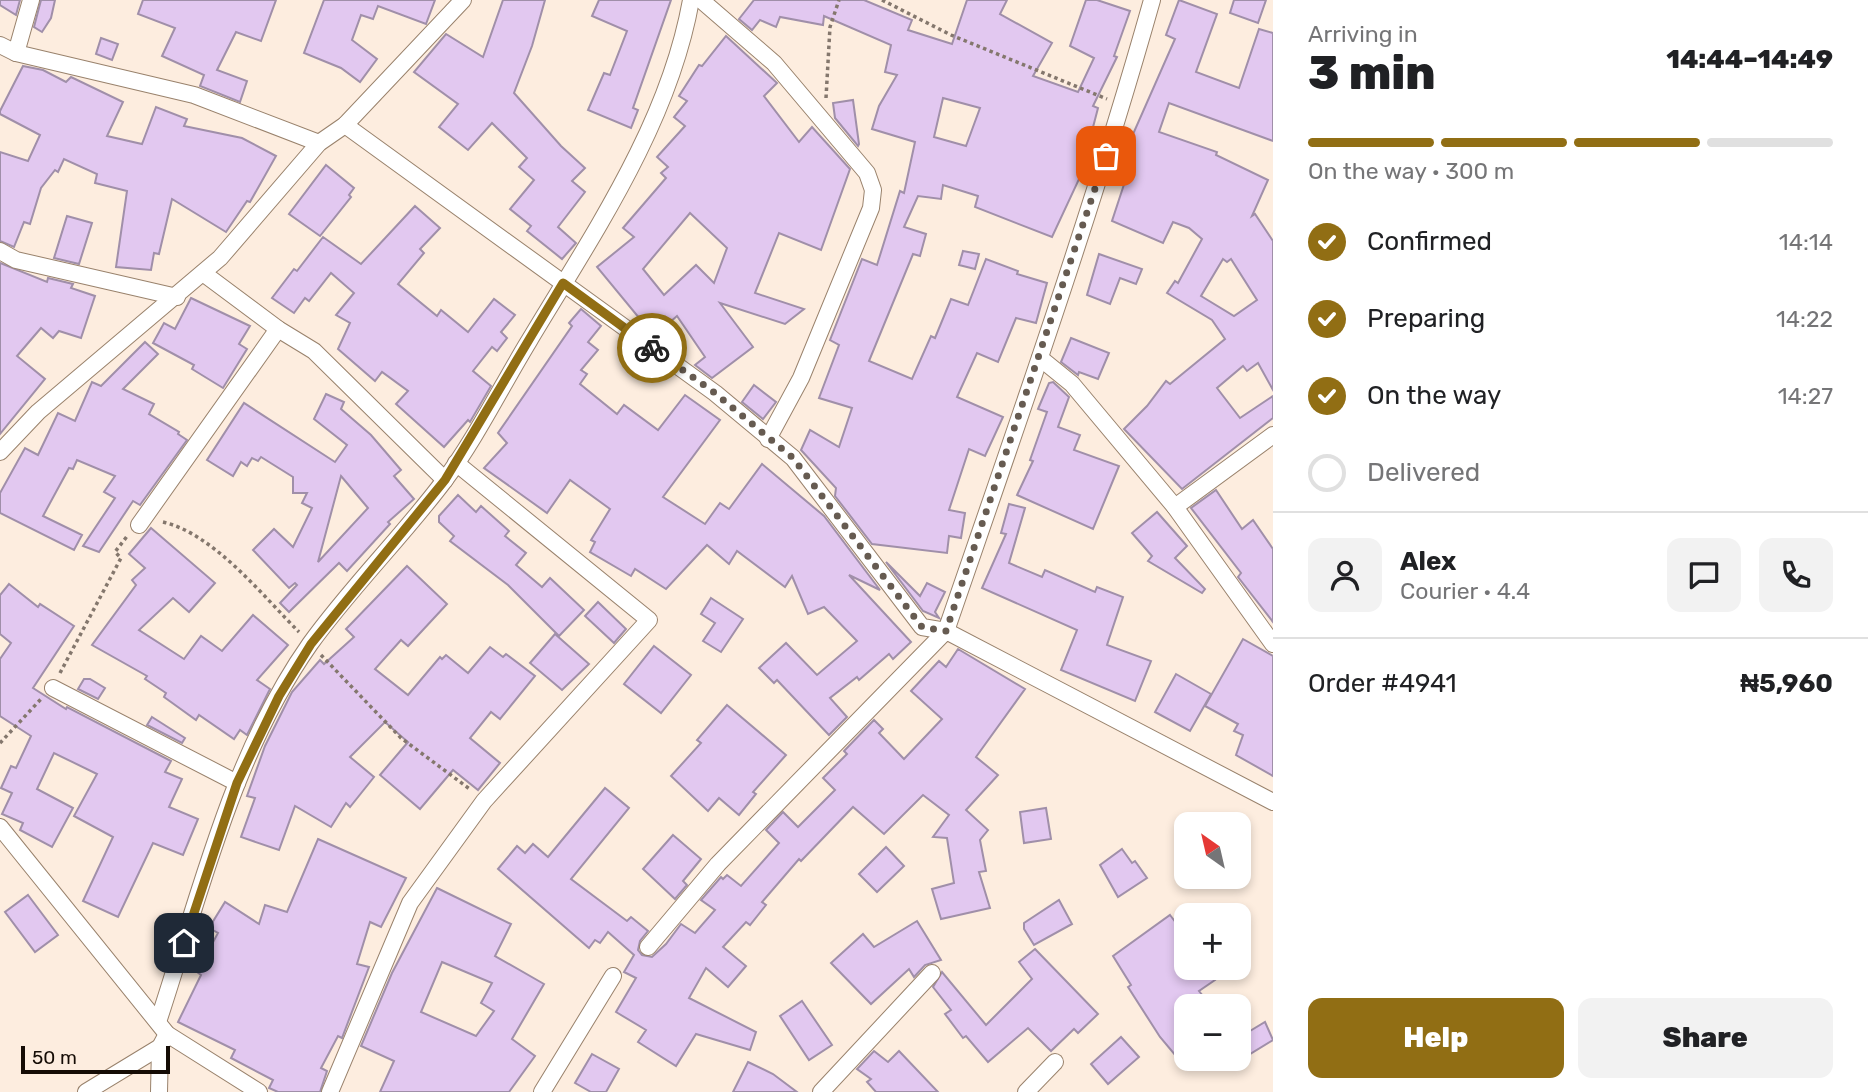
<!DOCTYPE html>
<meta charset="utf-8">
<style>
body{margin:0;font-family:Rubik,sans-serif;background:#f2f2f2;color:#202124;height:100vh;display:flex;flex-direction:column;font-size:26px;white-space:nowrap}
*{box-sizing:border-box;margin:0}
p{font-size:23px;color:#757577}
.icon{flex:none;width:38px;height:38px;fill:none;stroke:currentColor;stroke-width:2;stroke-linecap:round;stroke-linejoin:round}
.map{position:relative;flex:1;overflow:hidden}
.drawer{display:flex;flex-direction:column;background:#fff;width:595px}
.drawer>*{flex:none}
.needle{width:46px;rotate:326deg}
.controls{position:absolute;left:1174px;top:812px;display:grid;gap:14px}
.controls a{display:grid;place-items:center;width:77px;height:77px;border-radius:14px;background:#fff;box-shadow:0 4px 10px #0003;font-size:35px}
.scale{position:absolute;left:21px;bottom:18px;width:149px;box-sizing:border-box;padding-left:7px;border:4px solid #150c05;border-top:0;font-size:19px;line-height:24px;white-space:nowrap;color:#150c05;-webkit-text-stroke:5px #fdeddf;paint-order:stroke}
.pin{position:absolute;display:grid;place-items:center;width:60px;height:60px;color:#fff;margin:-30px;border-radius:14px;box-shadow:0 4px 10px #0006}
.courier{position:absolute;display:grid;place-items:center;width:70px;height:70px;margin:-35px;border:5px solid #916e14;border-radius:50%;background:#fff;color:#222;box-shadow:0 2px 9px #0007}
.head em{font-style:normal;font-weight:800}
.head div{display:flex;flex-direction:column-reverse}
.head{display:flex;align-items:center;justify-content:space-between;height:119px;padding:0 35px}
h1{font-size:46px;font-weight:800;line-height:52px}
.bar{display:grid;grid-template-columns:repeat(4,1fr);gap:10px 7px;align-content:center;height:84px;padding:0 35px}
.bar i{height:9px;border-radius:5px;background:#e0e0e0}
.bar .active{background:#916e14}
.bar p{grid-column:span 4}
.line{display:flex;align-items:center;gap:18px;padding:0 35px;border-top:2px solid #e0e0e0}
.line div{flex:1}
.round{display:grid;place-items:center;flex:none;width:74px;height:74px;border-radius:14px;background:#f2f2f2}
ol{padding:0 35px;list-style:none}
li{display:flex;align-items:center;gap:21px;height:77px}
li p{margin-inline-start:auto}
li .icon{padding:7px;border-radius:50%;background:#916e14;color:#fff;stroke-width:4}
li:last-child{color:#757577}
li i{width:38px;height:38px;border:4px solid #e0e0e0;border-radius:50%}
.button{display:flex;gap:14px;margin-top:auto;padding:14px 35px}
.button a{flex:1;height:80px;border-radius:14px;background:#916e14;color:#fff;font-size:28px;font-weight:800;line-height:80px;text-align:center}
.button a+a{background:#f2f2f2;color:#202124}
main{display:flex;flex:1;min-height:0}
.map>svg:first-child{display:block}
.building{fill:#e2c8f0;stroke:#a08fa9;stroke-width:2;fill-rule:evenodd}
.lines{fill:none;stroke-linecap:round;stroke-linejoin:round}
.street-casing{stroke:#99826c;stroke-width:18}
.path{stroke:#84776d;stroke-width:3.5;stroke-dasharray:3.5 3.5;stroke-linecap:butt}
.street{stroke:#fff;stroke-width:16}
.done{stroke:#665b51;stroke-width:7;stroke-dasharray:0 12.6}
.route{stroke:#916e14;stroke-width:9}
</style>
<main>
<div class="map">
<svg width="1273" height="1092" viewBox="0 0 1273 1092">
<rect width="100%" height="100%" fill="#fdeddf"/>
<g class="building">
<polygon points="0,0 20,0 16,15 0,5"/>
<polygon points="41,0 55,0 51,18 42,32 34,27"/>
<polygon points="143,0 276,0 261,41 236,32 217,70 247,81 240,102 200,86 204,75 162,56 175,28 138,14"/>
<polygon points="324,0 435,0 426,24 378,6 373,19 361,15 352,40 377,59 360,82 341,68 304,53"/>
<polygon points="503,0 545,0 532,46 514,93 561,146 585,168 572,181 585,192 558,227 576,243 562,259 527,231 531,226 510,209 534,180 519,167 527,158 492,123 468,150 439,127 458,104 414,72 446,34 483,57"/>
<polygon points="599,0 671,0 633,108 638,110 631,128 588,110 604,73 610,75 627,31 592,16"/>
<path d="M754,0H864L912,20L908,30L952,44L967,0H1007L1000,14L1052,43L1033,76L1078,92L1094,58L1070,46L1086,0H1097L1130,11L1114,56L1117,57L1093,106L1098,108L1080,177L1052,237L975,207L978,196L943,185L941,199L918,196L904,227L926,234L920,256L913,254L869,361L912,379L931,336L935,338L951,299L968,305L986,259L1018,271L1017,274L1047,283L1036,323L1016,318L998,362L977,353L957,397L1003,417L985,456L969,449L949,510L965,513L961,538L949,536L947,553L872,544L835,496L836,488L801,450L810,430L839,447L852,408L819,398L839,345L830,340L862,259L877,265L900,191L904,193L915,142L872,129L879,106L897,75L885,72L891,45L824,16L823,25L780,17L776,27L760,20L752,30L739,19ZM943,98L980,108L966,146L934,137Z"/>
<path d="M1179,0L1217,14L1196,72L1239,88L1259,29L1273,33V141L1169,103L1159,132L1217,152L1216,155L1268,180L1252,216L1255,214L1273,241V390L1258,363L1247,371L1243,366L1217,388L1240,418L1273,396V418L1182,489L1124,429L1147,406L1166,381L1170,384L1225,339L1212,320L1167,293L1175,281L1178,283L1202,239L1189,228L1173,222L1163,243L1112,221L1134,154L1126,150L1175,39L1166,35ZM1223,259L1227,262L1231,259L1257,300L1234,316L1201,296Z"/>
<polygon points="1234,0 1266,0 1258,23 1230,13"/>
<path d="M726,36L777,83L764,96L799,142L812,127L850,169L821,250L779,233L755,293L804,309L785,324L720,303L753,347L712,378L695,365L705,357L677,316L654,336L597,267L634,237L623,228L666,178L661,173L668,167L657,157L685,126L674,117L687,101L679,96L699,65L702,66ZM690,213L727,248L714,283L696,265L664,295L643,269Z"/>
<polygon points="101,38 118,44 112,60 96,54"/>
<polygon points="23,66 43,70 66,82 71,77 123,102 107,136 142,144 156,107 187,119 184,126 242,138 276,156 250,202 247,201 226,232 172,199 159,254 154,253 151,270 116,267 127,191 95,183 97,174 64,159 58,172 55,170 41,188 30,224 24,222 14,247 0,241 0,152 28,161 40,135 0,114 0,111"/>
<polygon points="853,100 859,144 858,146 835,118 833,103"/>
<polygon points="326,165 354,188 349,195 351,197 320,236 289,214"/>
<polygon points="415,206 440,228 420,249 424,253 398,284 437,316 441,310 468,332 494,299 515,315 501,332 507,338 497,351 492,347 473,371 491,386 470,422 468,420 444,447 396,404 408,391 382,372 375,381 338,349 350,323 336,315 354,293 331,273 309,301 305,298 294,313 272,298 294,269 297,271 323,237 361,264"/>
<polygon points="67,216 92,223 79,264 54,258"/>
<polygon points="963,251 979,254 975,269 959,265"/>
<polygon points="1099,254 1142,269 1136,284 1120,278 1110,304 1087,295"/>
<polygon points="0,263 47,282 48,278 73,284 71,288 95,296 81,338 59,331 53,338 41,328 17,356 45,379 0,434"/>
<polygon points="191,298 250,326 239,344 247,349 223,388 192,369 194,365 153,343 164,323 175,329"/>
<polygon points="581,309 601,326 588,342 598,350 581,370 587,374 580,384 617,414 624,405 658,430 685,395 720,420 663,497 705,524 720,503 729,509 762,464 824,516 880,590 849,575 911,642 893,659 889,654 859,680 857,677 830,698 847,717 829,735 777,680 774,683 759,668 786,643 817,675 857,641 824,607 808,614 792,576 785,587 737,551 729,564 707,545 666,589 635,569 631,576 590,552 595,542 591,540 610,509 570,480 547,513 484,468 507,443 498,433 572,326 569,323"/>
<polygon points="1071,338 1109,353 1098,379 1079,372 1078,375 1061,362"/>
<polygon points="145,342 158,354 123,389 154,404 149,414 179,432 178,434 187,440 140,505 133,501 99,552 83,546 115,498 104,492 115,476 77,460 73,469 69,468 43,516 82,535 74,550 0,513 0,493 25,448 38,455 58,413 75,421 92,382 101,386"/>
<polygon points="1053,382 1069,397 1058,427 1080,435 1074,450 1119,466 1093,529 1017,495 1033,461 1030,460 1047,412 1038,409 1049,383"/>
<polygon points="754,385 776,402 763,419 742,402"/>
<path d="M326,394L344,402L341,409L371,435L401,470L394,476L414,499L388,522L390,524L347,571L339,563L289,612L280,603L297,585L295,583L289,588L253,550L274,529L293,547L312,508L302,503L307,493H293V477L261,457L258,461L252,458L247,466L241,462L233,476L207,460L244,403L335,462L347,445L314,419ZM341,476L368,508L318,562Z"/>
<polygon points="1216,490 1242,529 1253,520 1273,549 1273,622 1238,577 1241,573 1191,508"/>
<polygon points="458,495 476,512 481,506 509,531 505,536 526,553 516,565 542,587 550,578 584,610 559,636 508,585 450,541 454,536 439,522 439,516"/>
<polygon points="1009,504 1025,508 1009,563 1042,577 1045,570 1095,592 1097,587 1123,597 1107,645 1151,661 1135,701 1061,670 1077,630 982,588 1006,534 1001,533"/>
<polygon points="1157,512 1187,546 1175,558 1205,589 1202,593 1148,561 1152,556 1132,533"/>
<polygon points="151,528 215,583 189,612 173,598 139,630 184,659 201,636 222,651 253,615 288,645 257,680 270,689 247,735 240,730 234,739 199,715 196,720 164,697 166,693 145,679 147,676 92,645 136,585 132,580 145,568 129,554"/>
<polygon points="886,562 920,596 927,583 945,592 935,612 939,618 923,611"/>
<polygon points="407,566 447,604 408,646 401,640 375,669 408,695 440,657 442,659 446,655 468,673 490,647 503,657 506,654 535,676 500,719 491,712 470,738 500,763 478,790 453,770 420,809 380,775 408,742 385,722 350,757 374,777 350,807 346,803 331,827 295,806 279,850 241,837 255,798 247,796 265,746 292,692 320,660 324,664 354,637 346,629"/>
<polygon points="9,584 38,607 40,604 74,626 33,688 66,709 67,707 171,761 165,772 182,779 169,807 198,819 183,855 153,843 118,917 83,901 113,837 74,816 97,774 54,753 37,789 73,808 52,847 20,830 23,823 2,814 12,793 1,788 11,766 16,768 31,736 0,716 0,659 11,643 0,634 0,595"/>
<polygon points="711,598 743,619 721,652 703,641 715,623 701,614"/>
<polygon points="598,602 626,629 614,643 585,616"/>
<polygon points="555,634 589,664 562,690 530,663"/>
<polygon points="1243,639 1273,656 1273,776 1236,755 1243,735 1234,731 1238,724 1205,706"/>
<polygon points="654,646 691,675 661,713 624,684"/>
<polygon points="958,649 1025,689 976,757 998,775 966,810 988,830 980,840 986,871 979,872 990,908 941,919 932,889 954,883 947,838 933,837 949,815 923,795 884,834 853,807 801,861 799,859 762,902 766,905 750,925 746,922 723,947 746,966 728,987 706,968 689,998 756,1032 750,1050 696,1034 676,1066 638,1042 646,1030 616,1012 636,978 624,972 634,955 608,932 600,943 595,940 589,948 498,869 517,846 525,853 533,844 548,857 605,788 629,808 571,879 627,921 631,917 648,931 640,941 638,950 642,955 652,957 666,944 681,924 695,933 715,910 701,900 721,877 723,879 727,875 741,886 779,843 766,830 783,812 798,827 835,790 823,778 847,754 844,751 874,720 883,729 879,733 904,759 942,719 911,691 939,661 946,667"/>
<polygon points="1176,674 1211,694 1190,731 1155,712"/>
<polygon points="84,679 90,679 105,688 98,699 78,689"/>
<polygon points="727,705 786,755 753,792 756,794 739,815 719,798 708,811 671,776 701,743 697,740"/>
<polygon points="152,717 185,738 182,743 147,725"/>
<polygon points="1046,808 1051,839 1024,843 1020,812"/>
<polygon points="673,835 701,859 683,881 687,885 675,899 643,869"/>
<polygon points="318,839 406,878 381,927 370,922 357,964 369,967 342,1038 338,1036 321,1068 327,1071 320,1092 278,1092 269,1088 273,1080 231,1058 235,1050 178,1022 201,975 197,972 218,933 209,928 225,902 259,924 265,905 287,912"/>
<polygon points="886,847 904,866 877,892 859,874"/>
<polygon points="1122,849 1132,863 1135,861 1147,878 1118,897 1100,865"/>
<path d="M437,888L511,924L495,956L544,984L512,1039L535,1056L509,1092H380L394,1061L361,1046L392,973ZM442,962L492,983L481,1003L494,1011L476,1036L421,1012Z"/>
<polygon points="28,895 58,935 35,952 5,912"/>
<polygon points="1059,900 1072,924 1034,945 1024,929 1024,923"/>
<polygon points="1170,915 1186,936 1186,968 1207,968 1215,980 1199,991 1211,1006 1186,1006 1186,1068 1160,1037 1128,987 1131,985 1113,956"/>
<polygon points="917,921 941,960 925,965 914,977 909,969 871,1004 831,963 863,934 874,947"/>
<polygon points="1035,949 1098,1014 1078,1033 1074,1029 1051,1051 1028,1028 988,1062 966,1036 963,1038 945,1014 951,1010 933,987 942,972 986,1025 1032,979 1019,962"/>
<polygon points="802,1001 832,1045 809,1060 780,1016"/>
<polygon points="1265,1022 1273,1040 1250,1054 1240,1037"/>
<polygon points="1121,1037 1139,1057 1108,1084 1091,1064"/>
<polygon points="874,1051 888,1062 899,1051 938,1092 876,1092 867,1082 871,1079 857,1069"/>
<polygon points="592,1054 619,1069 606,1092 591,1092 575,1083"/>
<polygon points="748,1062 773,1074 797,1092 733,1092"/>
</g>
<g class="lines">
<g class="street-casing">
<g id="street">
<polyline points="701,0 774,63 867,173 873,190 871,208 801,378 768,439"/>
<polyline points="0,45 16,53 194,95 319,143"/>
<polyline points="16,53 31,0"/>
<path d="M345,125L715,393L793,458L922,627L946,631C1018,422 1092,213 1152,0"/>
<polyline points="0,251 16,260 177,297"/>
<polyline points="203,273 278,329 314,351 445,480"/>
<polyline points="1040,358 1072,384 1175,507 1273,644"/>
<polyline points="0,452 38,412 220,258 319,143 345,125 463,0"/>
<polyline points="1175,507 1273,435"/>
<polyline points="139,525 278,329"/>
<polyline points="53,688 237,783"/>
<polyline points="0,827 167,1034 259,1092"/>
<polyline points="648,947 718,864 946,631 1273,802"/>
<path d="M158,1022C200,895 232,755 310,644C351,587 402,537 444,481C476,438 501,387 529,341C593,234 669,124 691,0"/>
<polyline points="86,1092 160,1047 167,1034"/>
<polyline points="159,1092 160,1047"/>
<polyline points="330,1092 410,903 484,801 649,620 456,463"/>
<polyline points="542,1092 613,976"/>
<polyline points="821,1092 932,973"/>
<polyline points="1026,1092 1055,1062"/>
</g>
</g>
<g class="path">
<polyline points="882,0 951,35 1107,99"/>
<polyline points="826,98 830,27 839,0"/>
<path d="M163,522C214,534 262,595 299,632"/>
<polyline points="321,655 401,738 471,790"/>
<polyline points="60,673 121,558 115,552 128,535"/>
<polyline points="0,743 41,699"/>
</g>
<use href="#street" class="street"/>
</g>
<g class="lines">
<polyline class="done" points="652,348 715,393 793,458 922,627 946,631 1106,156"/>
<polyline class="route" points="184,943 237,783 279,696 311,644 445,480 563,283 652,348"/>
</g>
</svg>
<div class="controls">
<a><svg class="needle" viewBox="-14 -14 28 28"><path d="M0-13l5 13h-10z" fill="#e53935"/><path d="M0 13l5-13h-10z" fill="#757577"/></svg></a>
<a>+</a>
<a>−</a>
</div>
<div class="scale">50 m</div>
<div class="pin" style="left:1106px;top:156px;background:#ea580c"><svg class="icon" aria-label="bag" viewBox="0 0 24 24"><path d="M5 8h14l-1 12H6zM9 8a3 3 0 0 1 6 0"/></svg></div>
<div class="pin" style="left:184px;top:943px;background:#1f2937"><svg class="icon" aria-label="home" viewBox="0 0 24 24"><path d="M3 11l9-7 9 7M6 9v11h12V9"/></svg></div>
<div class="courier" style="left:652px;top:348px"><svg class="icon" aria-label="bike" viewBox="0 0 24 24"><circle cx="6" cy="16" r="4"/><circle cx="18" cy="16" r="4"/><path d="M6 16l4-8h5l3 8M10 8l3 8H6M13 5h3"/></svg></div>
</div>
<section class="drawer">
<div class="head"><div><h1>3 min</h1><p>Arriving in</p></div><em>14:44–14:49</em></div>
<div class="bar"><i class="active"></i><i class="active"></i><i class="active"></i><i></i><p>On the way · 300 m</p></div>
<ol>
<li><svg class="icon" aria-label="check" viewBox="0 0 24 24"><path d="M5 12l5 5 9-10"/></svg>Confirmed<p>14:14</p></li>
<li><svg class="icon" aria-label="check" viewBox="0 0 24 24"><path d="M5 12l5 5 9-10"/></svg>Preparing<p>14:22</p></li>
<li><svg class="icon" aria-label="check" viewBox="0 0 24 24"><path d="M5 12l5 5 9-10"/></svg>On the way<p>14:27</p></li>
<li><i></i>Delivered</li>
</ol>
<div class="line" style="height:126px"><a class="round"><svg class="icon" aria-label="person" viewBox="0 0 24 24"><circle cx="12" cy="8" r="4"/><path d="M4 21q1-7 8-7t8 7"/></svg></a><div><b>Alex</b><p>Courier · 4.4</p></div><a class="round"><svg class="icon" aria-label="chat" viewBox="0 0 24 24"><path d="M4 5h16v11H9l-5 4z"/></svg></a><a class="round"><svg class="icon" aria-label="phone" viewBox="0 0 24 24"><path d="M5 4h4l2 5-3 2q2 4 5 5l2-3 5 2v4C11 20 4 13 5 4z"/></svg></a></div>
<div class="line" style="height:91px"><div>Order #4941</div><b>₦5,960</b></div>
<div class="button"><a>Help</a><a>Share</a></div>
</section>
</main>
